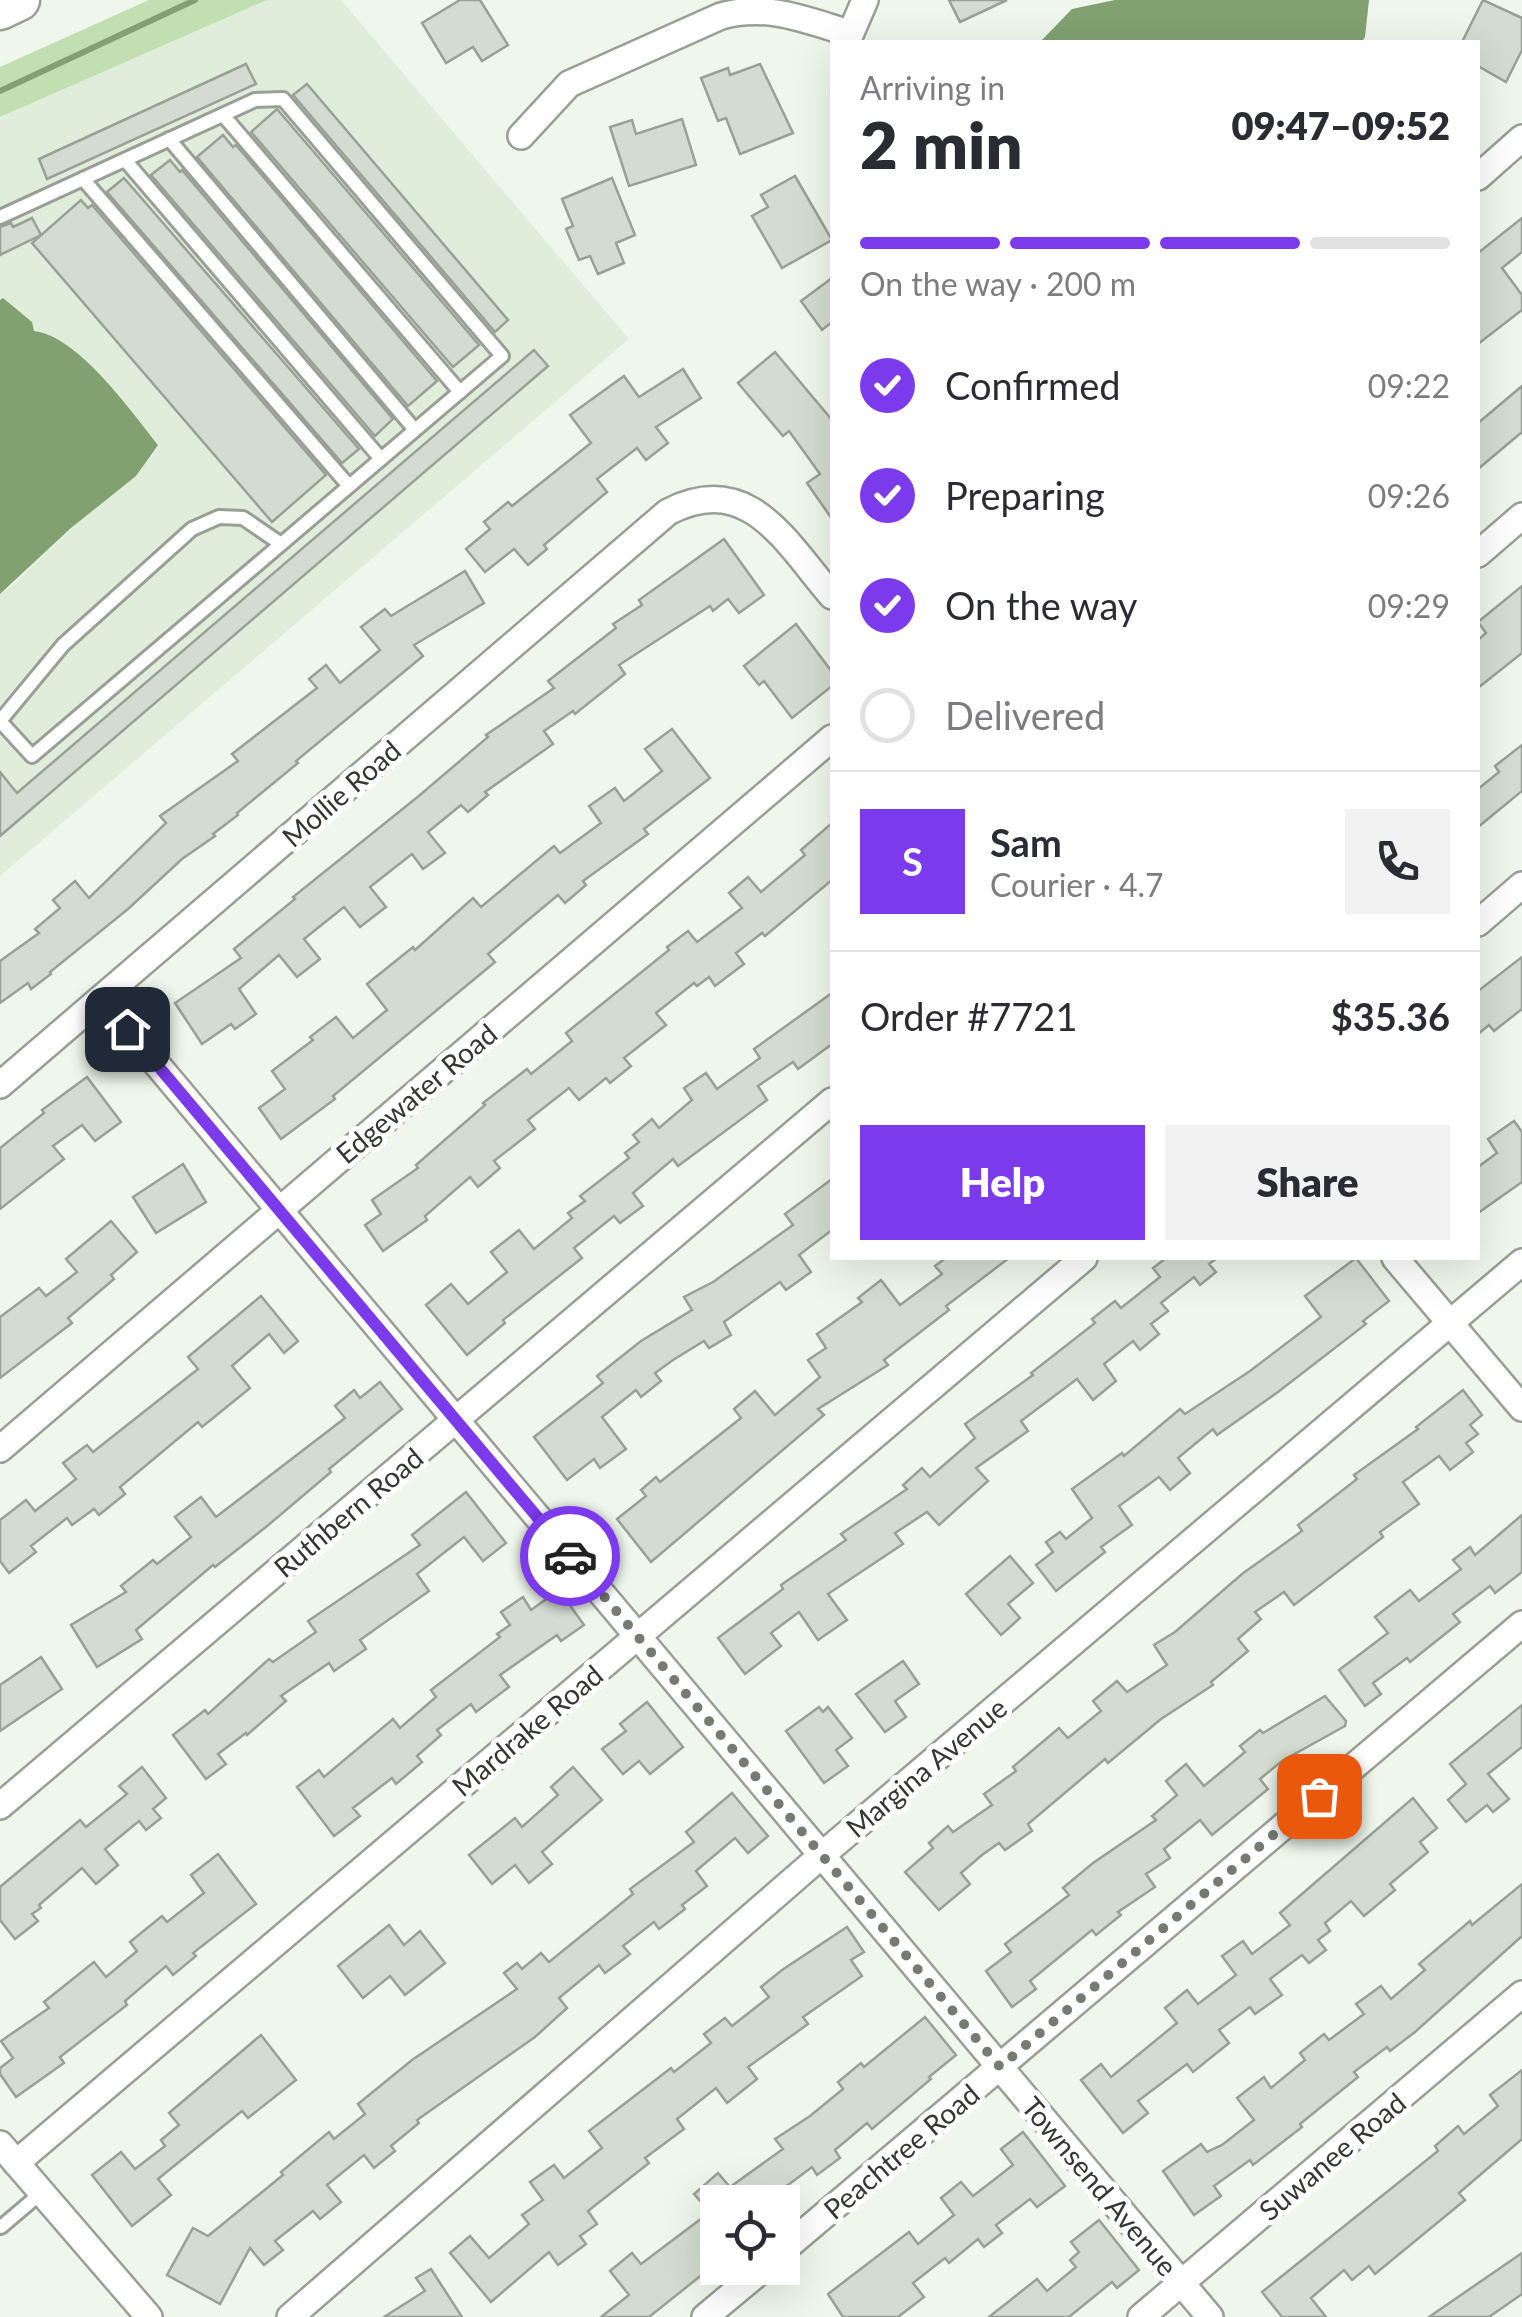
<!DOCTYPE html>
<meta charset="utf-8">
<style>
body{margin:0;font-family:Lato,sans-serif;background:#f2f2f3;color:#2b2b33;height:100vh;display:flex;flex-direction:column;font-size:38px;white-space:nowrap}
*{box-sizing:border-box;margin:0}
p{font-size:32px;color:#7c7c81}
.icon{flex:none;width:55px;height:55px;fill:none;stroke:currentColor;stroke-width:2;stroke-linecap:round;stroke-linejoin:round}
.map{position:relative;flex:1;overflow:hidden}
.sheet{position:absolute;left:830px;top:40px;width:650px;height:1220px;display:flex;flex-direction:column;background:#fff;border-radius:0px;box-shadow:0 10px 40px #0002}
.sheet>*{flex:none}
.buttons{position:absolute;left:700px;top:2185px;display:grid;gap:20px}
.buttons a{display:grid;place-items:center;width:100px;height:100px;border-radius:0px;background:#fff;box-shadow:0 10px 40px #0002;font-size:50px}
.pin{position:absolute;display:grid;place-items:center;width:85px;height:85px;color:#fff;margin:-42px;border-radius:20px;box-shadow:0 5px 15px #0006}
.courier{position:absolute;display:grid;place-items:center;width:100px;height:100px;margin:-50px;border:8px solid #7c3aed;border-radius:50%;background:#fff;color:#222;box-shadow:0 2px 12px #0007}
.headline em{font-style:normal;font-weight:800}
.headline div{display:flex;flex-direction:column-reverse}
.headline{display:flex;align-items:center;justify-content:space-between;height:170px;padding:0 30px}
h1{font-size:65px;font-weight:800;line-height:75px}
.bar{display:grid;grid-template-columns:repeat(4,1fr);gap:15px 10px;align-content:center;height:120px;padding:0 30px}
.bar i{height:12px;border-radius:8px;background:#e1e1e2}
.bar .on{background:#7c3aed}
.bar p{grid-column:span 4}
.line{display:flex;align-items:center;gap:25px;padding:0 30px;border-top:2px solid #e1e1e2}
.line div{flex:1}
.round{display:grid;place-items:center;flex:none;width:105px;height:105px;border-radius:0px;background:#f2f2f3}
ol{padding:0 30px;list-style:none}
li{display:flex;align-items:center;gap:30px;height:110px}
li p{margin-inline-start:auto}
li .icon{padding:10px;border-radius:50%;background:#7c3aed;color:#fff;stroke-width:4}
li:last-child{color:#7c7c81}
li i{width:55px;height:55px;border:5px solid #e1e1e2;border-radius:50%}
.cta{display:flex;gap:20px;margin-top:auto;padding:20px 30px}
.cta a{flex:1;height:115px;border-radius:0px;background:#7c3aed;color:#fff;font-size:40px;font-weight:800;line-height:115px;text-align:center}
.cta a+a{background:#f2f2f3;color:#2b2b33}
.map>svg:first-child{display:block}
.built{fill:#e1eddb}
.green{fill:#c1dfb0}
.water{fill:#81a170}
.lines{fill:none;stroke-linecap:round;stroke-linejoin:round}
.stream{stroke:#81a170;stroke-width:6}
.building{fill:#d4dcd1;stroke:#99a096;stroke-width:2.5}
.lane-casing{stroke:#999f95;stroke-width:18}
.street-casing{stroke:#999f95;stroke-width:30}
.primary-casing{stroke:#999f95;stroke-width:45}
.lane{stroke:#fff;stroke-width:12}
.street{stroke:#fff;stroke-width:25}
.primary{stroke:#fff;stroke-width:40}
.done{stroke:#757a73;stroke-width:10;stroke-dasharray:0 18}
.route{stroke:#7c3aed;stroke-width:12}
.labels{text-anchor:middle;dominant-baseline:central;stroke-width:10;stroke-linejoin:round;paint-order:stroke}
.street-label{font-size:28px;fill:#343733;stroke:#fff}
</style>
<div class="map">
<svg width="1522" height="2317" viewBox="0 0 1522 2317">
<rect width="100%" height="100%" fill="#eff6eb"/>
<polygon class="built" points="267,0 341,0 629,339 0,876 0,594 16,582 158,445 120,396 85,360 34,331 3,299 0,300 0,117"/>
<polygon class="green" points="149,0 267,0 0,117 0,67"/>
<g class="water">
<polygon points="1115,0 1369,0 1365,37 1362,42 1040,42 1072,9"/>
<path d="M3,298L32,322L34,331C78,336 132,412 158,445L136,476L71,528L0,594V300Z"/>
</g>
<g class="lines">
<polyline class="stream" points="0,91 195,0"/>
</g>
<g class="building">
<polygon points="460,0 480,0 508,45 482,61 473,47 446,63 422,23"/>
<polygon points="949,0 1007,0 960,22"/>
<polygon points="1483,0 1522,18 1522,50 1506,82 1478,66 1478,42 1462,42"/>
<polygon points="246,64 256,84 47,179 39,159"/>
<polygon points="760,64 793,133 740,154 726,118 718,121 701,78 728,68 730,75"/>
<polygon points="307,84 508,320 495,332 293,95"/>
<polygon points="277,109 479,345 453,367 251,132"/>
<polygon points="682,119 696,165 629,186 610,127 632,120 636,134"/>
<polygon points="223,135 233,147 236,145 437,381 408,406 197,157"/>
<polygon points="170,160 180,172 182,170 393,419 375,436 151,175"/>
<polygon points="795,176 832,240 782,268 752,216 768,207 761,195"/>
<polygon points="124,178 359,449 342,463 107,192"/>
<polygon points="612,178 635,235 616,243 624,263 598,274 590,256 579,260 566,229 573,226 562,199"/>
<polygon points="81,200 88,208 92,205 326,475 272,522 32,243"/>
<polygon points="32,218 41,235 0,255 0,227 11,223 13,227"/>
<polygon points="1522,218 1522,252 1502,268 1522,295 1522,310 1478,344 1478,253"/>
<polygon points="832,278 832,322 822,330 801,301"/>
<polygon points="534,350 548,366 0,836 0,772 17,793"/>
<polygon points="775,352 832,420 832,519 807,483 820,474 789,431 783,436 738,383"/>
<polygon points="683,369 701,398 656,427 668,443 646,460 637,448 597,479 607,492 544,545 547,549 528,565 514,549 485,572 466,549 490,529 484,522 508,502 512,506 591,443 570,415 624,376 639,397"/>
<polygon points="1522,386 1522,432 1478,469 1478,423"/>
<polygon points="724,539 764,595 739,613 728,599 713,611 710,606 619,665 625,674 575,714 573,711 544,731 553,744 485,792 488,795 468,812 461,805 428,832 445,853 423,869 412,854 370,887 386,907 360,927 344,907 304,939 320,959 297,977 279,955 239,989 256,1014 235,1029 231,1024 202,1044 175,1003 241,958 234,949 295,899 293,897 420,795 488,737 486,735 554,688 548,681 616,628 613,624 642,605 639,600"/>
<polygon points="465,571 484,603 414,645 423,656 296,761 298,763 237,813 238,815 213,834 215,836 182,859 128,909 50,972 51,974 31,989 28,983 0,1003 0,961 39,933 35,929 60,908 53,900 75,881 89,898 166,823 160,816 238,761 232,754 317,688 309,679 326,665 340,683 380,650 361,627 385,609 391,616"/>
<polygon points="1522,586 1522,653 1478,688 1478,640 1486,633 1478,622"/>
<polygon points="796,624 832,672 832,686 792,718 764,681 759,685 744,666"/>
<polygon points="672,729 710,778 644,829 648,834 583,881 586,885 565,903 558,895 528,920 488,954 495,962 333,1096 335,1099 281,1139 259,1108 285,1089 272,1071 313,1040 310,1037 336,1017 353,1038 387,1010 367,984 413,947 415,950 473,898 481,907 554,846 560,853 601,823 589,806 615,788 624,801 662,771 645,749"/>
<polygon points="1522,745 1522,791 1478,827 1478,789 1499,772 1495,766"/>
<polygon points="832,823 832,880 765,936 762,933 736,953 744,964 715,986 709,977 697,986 694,983 656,1013 666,1025 624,1058 631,1066 610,1083 606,1078 579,1100 569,1088 528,1120 535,1129 494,1161 500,1168 478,1187 470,1177 425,1216 427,1220 383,1251 365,1225 381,1214 372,1200 418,1168 416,1165 485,1105 483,1103 527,1069 531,1074 572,1041 566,1033 669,950 667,947 688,931 697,942 742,908 729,893 748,877 761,892 805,855 801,850"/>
<polygon points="1522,957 1522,1009 1494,1031 1489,1025 1478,1034 1478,991"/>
<polygon points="832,993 832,1044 798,1069 793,1062 758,1086 767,1100 678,1166 673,1159 633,1193 643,1206 620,1223 614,1216 574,1248 582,1258 503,1320 505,1323 467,1355 426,1305 451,1284 468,1304 507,1272 491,1252 519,1230 534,1249 572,1218 568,1213 585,1201 580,1196 629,1158 625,1153 639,1142 633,1135 652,1119 659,1128 692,1100 684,1088 706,1073 717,1089 760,1058 754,1049"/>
<polygon points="87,1077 121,1122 95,1141 82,1125 53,1146 64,1159 0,1209 0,1148 44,1113 42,1110"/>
<polygon points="1514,1121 1522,1132 1522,1182 1478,1213 1478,1167 1497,1153 1488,1139"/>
<polygon points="183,1164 206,1202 156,1233 133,1197"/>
<polygon points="832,1179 832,1230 799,1255 811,1272 786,1290 780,1282 724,1322 731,1335 709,1348 704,1341 673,1360 655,1373 661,1381 641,1397 636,1390 602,1417 626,1449 600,1468 594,1459 567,1480 534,1437 603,1383 597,1376 641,1341 692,1310 684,1297 713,1282 793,1225 785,1214"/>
<polygon points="111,1221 137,1252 111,1275 114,1279 68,1318 72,1323 0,1378 0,1317 39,1288 46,1296 77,1272 66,1259"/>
<polygon points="946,1258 1009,1258 946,1306 949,1310 884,1360 888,1365 818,1409 824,1415 651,1562 617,1519 646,1496 641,1490 656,1477 660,1482 741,1418 734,1409 755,1391 775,1415 820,1377 808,1360 826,1348 817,1334 862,1302 858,1298 881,1280 900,1305 942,1274 935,1266"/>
<polygon points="1166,1258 1217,1258 1209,1264 1216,1272 1200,1285 1194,1277 1161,1303 1168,1311 1151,1324 1159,1334 1140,1350 1133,1341 1104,1364 1116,1381 1093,1400 1077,1379 1021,1421 1028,1431 976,1468 988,1481 939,1525 927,1512 895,1533 903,1544 828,1594 847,1620 818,1640 799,1612 771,1633 781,1646 745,1674 718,1638 783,1589 781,1585 846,1540 841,1534 907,1489 903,1485 922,1468 930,1477 975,1438 965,1424 1033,1375 1031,1373 1095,1323 1092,1319 1115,1301 1121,1308 1160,1277 1153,1268"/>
<polygon points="1356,1258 1389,1301 1363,1321 1366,1324 1278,1392 1217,1435 1213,1429 1178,1458 1190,1473 1170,1490 1159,1477 1119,1506 1132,1525 1101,1547 1105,1552 1056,1591 1036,1565 1053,1552 1046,1542 1060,1532 1066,1539 1092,1518 1072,1489 1122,1453 1124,1456 1180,1409 1185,1414 1250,1371 1321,1317 1305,1296"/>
<polygon points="261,1296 298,1341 284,1353 269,1334 232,1366 250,1388 202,1427 198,1422 120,1487 125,1494 99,1515 94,1509 72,1525 67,1518 31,1546 36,1552 9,1573 0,1561 0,1520 26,1500 35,1511 76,1479 63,1463 87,1445 93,1452 198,1369 188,1357"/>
<polygon points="380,1382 402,1409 329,1469 331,1472 266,1527 215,1567 213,1565 136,1630 142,1639 97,1667 71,1625 126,1592 121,1586 153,1560 157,1564 191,1537 175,1517 201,1497 216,1517 345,1418 335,1406 354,1390 360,1398"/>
<polygon points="1463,1390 1482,1415 1470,1425 1478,1434 1466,1443 1473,1452 1450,1470 1439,1456 1403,1482 1419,1504 1380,1532 1383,1537 1294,1605 1284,1592 1255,1612 1261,1619 1238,1639 1248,1651 1211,1682 1213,1685 1161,1719 1108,1763 1105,1759 1028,1824 1032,1831 1005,1850 999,1843 982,1855 961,1873 970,1884 939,1910 905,1872 933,1848 929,1843 948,1826 953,1832 992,1805 984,1794 1016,1771 1013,1767 1059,1728 1068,1738 1101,1711 1093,1701 1117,1681 1127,1692 1167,1665 1154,1645 1175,1632 1242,1574 1302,1531 1298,1525 1357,1479 1354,1475 1418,1429 1416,1427"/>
<polygon points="466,1492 506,1543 483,1561 464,1537 417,1574 429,1591 360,1640 366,1649 334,1671 329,1663 281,1696 286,1701 247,1735 246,1733 218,1754 226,1764 206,1779 173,1735 205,1710 208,1714 269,1659 273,1662 316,1632 308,1621 420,1545 412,1535"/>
<polygon points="1522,1515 1522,1572 1495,1593 1490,1586 1453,1614 1460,1622 1410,1662 1407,1658 1373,1683 1381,1694 1365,1706 1339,1670 1388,1633 1375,1617 1410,1590 1419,1601 1461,1569 1453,1560 1470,1547 1475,1555"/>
<polygon points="1010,1556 1033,1583 1008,1604 1020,1618 1001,1635 966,1594"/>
<polygon points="559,1590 584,1625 561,1641 557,1635 500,1675 509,1687 476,1712 471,1704 437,1730 441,1735 417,1756 422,1762 396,1784 392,1778 353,1808 360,1816 334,1836 297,1787 319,1770 324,1777 393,1719 400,1728 436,1697 431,1690 500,1637 497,1634 510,1625 501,1612 523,1597 531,1610"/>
<polygon points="41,1657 62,1689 0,1731 0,1685"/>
<polygon points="903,1661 919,1684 895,1701 906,1717 885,1732 856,1694"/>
<polygon points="1325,1696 1346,1721 1345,1726 1282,1761 1260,1779 1268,1789 1212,1835 1200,1820 1164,1849 1170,1858 1146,1874 1155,1887 1118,1912 1121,1915 1096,1935 1092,1930 1030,1981 1036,1989 1012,2007 986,1971 1011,1952 1005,1944 1069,1895 1063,1888 1093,1863 1156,1820 1152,1816 1177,1795 1166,1781 1186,1764 1204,1786 1245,1752 1240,1746 1260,1730 1263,1733"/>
<polygon points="647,1702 683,1747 650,1774 639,1761 623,1774 602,1749 626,1731 620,1724"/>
<polygon points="1522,1705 1522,1747 1488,1774 1509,1799 1493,1812 1487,1805 1466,1822 1448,1800 1466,1784 1450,1764"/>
<polygon points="819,1707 823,1712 828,1707 852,1738 836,1750 848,1766 824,1783 786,1731"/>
<polygon points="142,1767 166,1798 153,1809 161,1818 146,1830 139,1821 105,1849 118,1865 96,1884 82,1868 39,1905 41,1908 32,1914 38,1921 15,1939 0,1920 0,1887 80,1820 86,1827 127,1794 119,1786"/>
<polygon points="573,1767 602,1800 542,1852 552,1864 529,1883 515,1865 492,1884 469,1855 515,1818 522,1827 558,1795 551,1787"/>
<polygon points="732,1793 768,1836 748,1853 735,1838 696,1871 707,1886 682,1905 685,1909 659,1929 654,1922 623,1946 630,1954 605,1973 599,1965 559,1998 567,2008 535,2037 417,2120 419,2123 391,2146 395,2151 374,2168 364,2155 327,2185 341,2202 320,2219 313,2211 275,2241 283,2250 264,2265 250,2248 220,2304 167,2275 193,2228 208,2236 283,2175 281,2172 329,2132 334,2139 365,2114 358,2104 412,2060 517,1989 504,1973 517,1963 522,1969 541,1953 549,1962 633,1894 630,1889 694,1842 686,1832"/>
<polygon points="1413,1798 1437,1828 1420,1842 1428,1852 1390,1884 1395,1890 1364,1916 1351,1901 1325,1923 1330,1931 1318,1940 1326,1950 1309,1963 1302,1955 1270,1979 1282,1995 1255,2014 1250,2007 1219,2030 1229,2043 1193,2072 1187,2064 1138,2101 1148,2113 1123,2133 1081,2080 1101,2064 1111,2077 1177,2023 1165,2008 1187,1990 1198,2004 1236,1975 1222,1956 1243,1941 1252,1954 1290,1925 1280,1913"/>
<polygon points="218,1854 256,1904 193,1953 196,1956 173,1975 166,1966 125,2001 127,2005 60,2057 64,2063 16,2097 0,2074 0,2068 13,2058 1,2041 49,2008 44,2002 94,1962 106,1977 137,1951 130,1942 162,1916 167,1922 204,1893 191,1875"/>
<polygon points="1522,1884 1522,1936 1415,2032 1390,2051 1387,2047 1354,2072 1358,2077 1300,2124 1302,2127 1253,2165 1250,2160 1214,2186 1221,2196 1194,2215 1163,2171 1201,2144 1207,2152 1222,2145 1254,2120 1237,2098 1264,2077 1271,2088 1305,2060 1300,2053 1324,2034 1329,2040 1364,2014 1356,2004 1381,1986 1391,1999 1425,1970 1419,1964 1470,1921 1472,1925"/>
<polygon points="389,1925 404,1945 420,1931 445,1963 405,1995 390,1976 363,1998 338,1966"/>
<polygon points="847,1927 864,1952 851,1960 862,1976 803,2017 808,2024 748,2067 757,2079 727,2103 716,2088 677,2119 684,2129 645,2158 649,2163 588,2211 597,2224 580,2236 586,2244 558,2265 549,2252 491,2302 450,2253 470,2236 489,2258 529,2224 522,2215 543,2200 530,2182 554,2165 564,2178 602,2148 589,2131 671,2068 674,2072 711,2043 704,2034 725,2018 732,2026 769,1997 761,1987 782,1970"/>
<polygon points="925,2017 956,2055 929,2077 931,2079 872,2129 867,2123 835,2150 840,2158 817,2175 812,2167 776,2194 783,2202 718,2202 718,2262 649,2317 601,2317 629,2295 610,2271 632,2253 641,2264 710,2212 694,2194 718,2173 730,2187 783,2149 775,2139 810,2116 843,2089 838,2082 861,2063 864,2067"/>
<polygon points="261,2035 296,2080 248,2118 242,2111 158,2179 171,2195 132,2226 92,2175 121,2152 135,2169 165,2146 161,2140 179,2125 169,2113"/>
<polygon points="1522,2070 1522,2139 1459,2193 1465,2200 1375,2274 1369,2266 1352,2280 1344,2270 1311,2298 1326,2317 1282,2317 1262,2292 1438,2151 1435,2146 1458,2126 1464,2134 1498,2106 1490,2095"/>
<polygon points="1023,2132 1065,2186 1037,2207 1030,2199 996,2225 1002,2233 984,2247 978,2239 949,2263 945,2258 913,2283 924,2297 898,2317 843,2317 828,2294 909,2232 918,2244 954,2215 941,2198 961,2182 973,2196 1013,2165 1001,2149"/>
<polygon points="1099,2220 1139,2270 1117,2288 1112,2282 1069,2317 989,2317 1037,2279 1047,2291 1076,2267 1070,2260 1079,2252 1071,2242"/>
<polygon points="1522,2253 1522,2294 1489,2317 1429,2317"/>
<polygon points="431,2269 462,2317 384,2317 425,2291 416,2278"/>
</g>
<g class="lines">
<g class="lane-casing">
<g id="lane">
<polyline points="223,115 460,392"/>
<polyline points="169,139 415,430"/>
<polyline points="125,160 381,459"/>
<polyline points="83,179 349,486"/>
<polyline points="0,217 255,100 283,99 502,356 32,756 0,721"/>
<polyline points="0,721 63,645 192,529 219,517 243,518 281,544"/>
<polyline points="1,2227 41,2193"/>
</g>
</g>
<g class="street-casing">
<g id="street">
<polyline points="847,42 865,0"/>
<path d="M521,136L569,84L721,16C766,3 806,20 849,33"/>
<polyline points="1478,177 1522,138"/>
<polyline points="1478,554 1522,516"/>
<polyline points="1478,923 1522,885"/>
<polyline points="102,999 1210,2317"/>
<path d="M0,1085L668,512C749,470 786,543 832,596"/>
<polyline points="1395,1258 1522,1408"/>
<polyline points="0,1449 832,738"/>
<polyline points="0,1806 832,1101"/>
<polyline points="0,2144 149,2317"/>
<polyline points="16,2163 1084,1258"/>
<polyline points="782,2251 1522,1624"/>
<polyline points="290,2317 822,1855 1522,1262"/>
<polyline points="705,2317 764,2268"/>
<polyline points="1141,2317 1522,1994"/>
</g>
</g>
<g class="primary-casing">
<polyline id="primary" points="0,9 19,0"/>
</g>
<use href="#lane" class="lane"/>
<use href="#street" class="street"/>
<use href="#primary" class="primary"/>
</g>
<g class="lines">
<polyline class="done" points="570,1556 1000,2067 1319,1796"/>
<polyline class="route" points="127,1029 570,1556"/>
</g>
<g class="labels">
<g class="street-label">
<text transform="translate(341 793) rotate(-41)">Mollie Road</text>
<text transform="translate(416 1093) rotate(-40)">Edgewater Road</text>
<text transform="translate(348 1512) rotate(-40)">Ruthbern Road</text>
<text transform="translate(527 1730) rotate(-40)">Mardrake Road</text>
<text transform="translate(926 1767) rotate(-40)">Margina Avenue</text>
<text transform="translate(901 2151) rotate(-40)">Peachtree Road</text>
<text transform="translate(1332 2156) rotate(-40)">Suwanee Road</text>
<text transform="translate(1100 2186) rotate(50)">Townsend Avenue</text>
</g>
</g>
</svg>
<div class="buttons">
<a><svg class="icon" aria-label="locate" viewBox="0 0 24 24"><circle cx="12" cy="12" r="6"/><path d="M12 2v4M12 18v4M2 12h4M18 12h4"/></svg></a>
</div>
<div class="pin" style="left:1319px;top:1796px;background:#ea580c"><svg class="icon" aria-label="bag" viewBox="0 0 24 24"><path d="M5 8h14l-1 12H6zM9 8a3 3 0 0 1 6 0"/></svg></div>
<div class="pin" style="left:127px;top:1029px;background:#1f2937"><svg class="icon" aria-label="home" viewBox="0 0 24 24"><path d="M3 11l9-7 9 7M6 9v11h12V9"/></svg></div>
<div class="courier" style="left:570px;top:1556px"><svg class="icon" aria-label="car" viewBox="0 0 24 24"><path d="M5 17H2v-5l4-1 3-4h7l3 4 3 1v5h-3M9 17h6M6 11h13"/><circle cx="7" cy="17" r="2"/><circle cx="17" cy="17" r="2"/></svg></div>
<section class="sheet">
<div class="headline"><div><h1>2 min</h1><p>Arriving in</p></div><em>09:47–09:52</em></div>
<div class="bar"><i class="on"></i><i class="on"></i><i class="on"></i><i></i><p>On the way · 200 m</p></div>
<ol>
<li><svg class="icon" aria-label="check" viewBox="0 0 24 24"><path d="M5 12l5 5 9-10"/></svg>Confirmed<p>09:22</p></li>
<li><svg class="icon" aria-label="check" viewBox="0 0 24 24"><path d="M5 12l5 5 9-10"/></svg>Preparing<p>09:26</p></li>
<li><svg class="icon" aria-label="check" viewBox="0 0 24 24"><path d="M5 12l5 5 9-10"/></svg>On the way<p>09:29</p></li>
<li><i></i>Delivered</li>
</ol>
<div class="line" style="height:180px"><b class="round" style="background:#7c3aed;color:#fff">S</b><div><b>Sam</b><p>Courier · 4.7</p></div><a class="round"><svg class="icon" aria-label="phone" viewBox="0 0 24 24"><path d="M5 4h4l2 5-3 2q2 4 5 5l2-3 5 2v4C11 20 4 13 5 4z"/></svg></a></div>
<div class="line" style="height:130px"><div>Order #7721</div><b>$35.36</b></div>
<div class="cta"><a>Help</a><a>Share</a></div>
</section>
</div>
